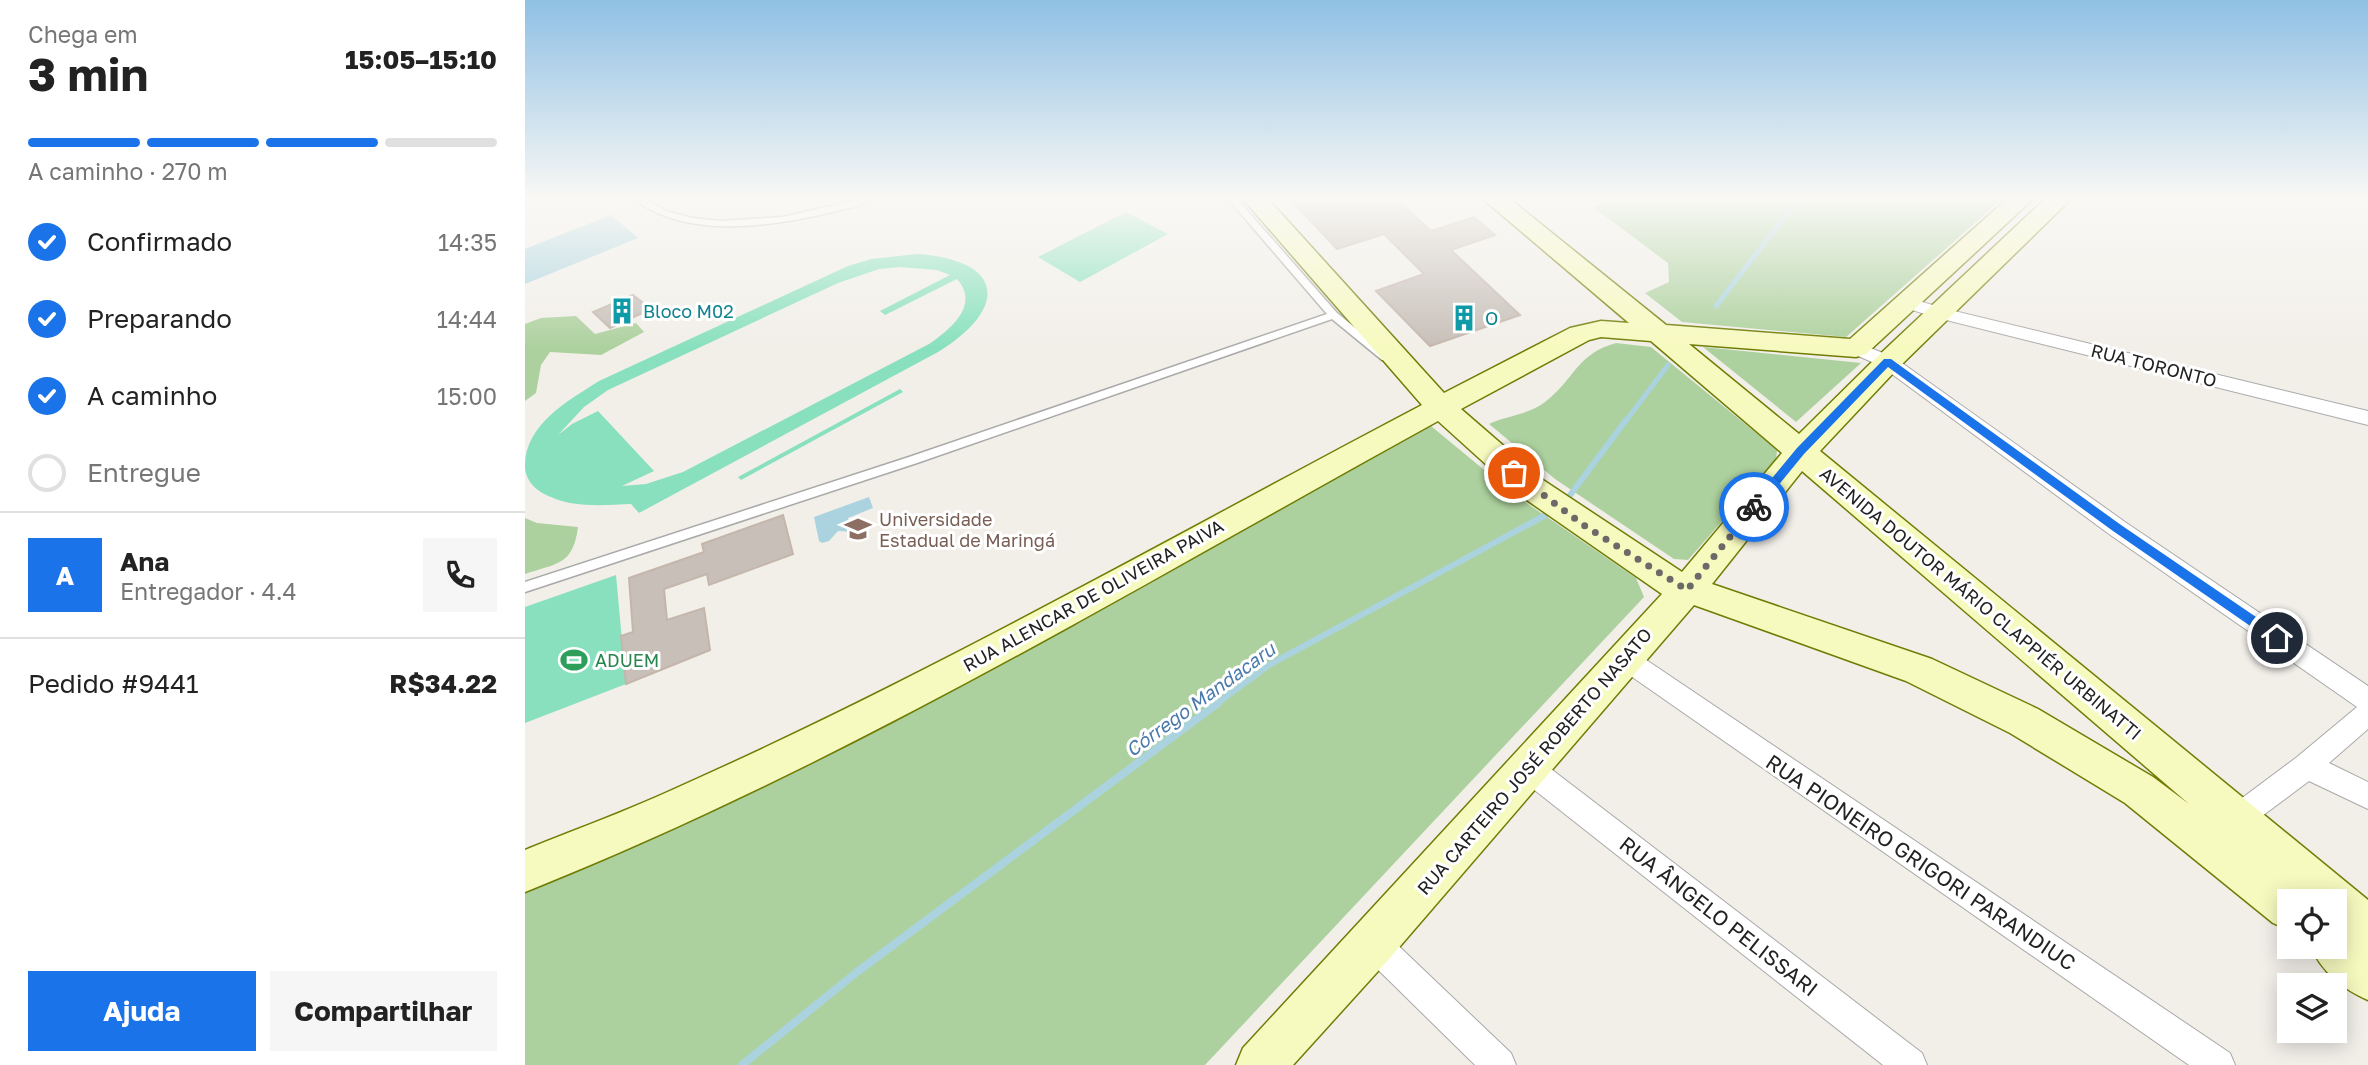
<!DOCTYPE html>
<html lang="pt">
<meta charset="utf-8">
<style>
body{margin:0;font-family:"Golos Text",sans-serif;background:#f6f6f6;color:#222;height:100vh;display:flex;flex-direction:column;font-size:26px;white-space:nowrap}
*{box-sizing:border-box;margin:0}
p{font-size:23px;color:#767676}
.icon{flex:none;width:38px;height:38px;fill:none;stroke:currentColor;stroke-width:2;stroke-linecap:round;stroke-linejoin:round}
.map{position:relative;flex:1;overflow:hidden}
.panel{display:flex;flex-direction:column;background:#fff;width:525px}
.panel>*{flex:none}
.tools{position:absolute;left:1752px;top:889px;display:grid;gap:14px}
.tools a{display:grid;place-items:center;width:70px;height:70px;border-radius:0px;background:#fff;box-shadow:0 4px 18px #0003;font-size:35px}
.pin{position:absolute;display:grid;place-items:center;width:60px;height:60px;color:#fff;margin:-30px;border:4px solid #fff;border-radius:50%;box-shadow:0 2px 7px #0007}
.courier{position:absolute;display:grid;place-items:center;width:70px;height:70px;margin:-35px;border:5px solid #1a73e8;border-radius:50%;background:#fff;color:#222;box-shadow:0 2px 9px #0007}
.summary em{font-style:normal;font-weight:700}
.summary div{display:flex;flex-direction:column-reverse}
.summary{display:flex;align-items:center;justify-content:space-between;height:119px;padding:0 28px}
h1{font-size:46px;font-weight:700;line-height:52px}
.bar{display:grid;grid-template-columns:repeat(4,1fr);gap:10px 7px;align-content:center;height:84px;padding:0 28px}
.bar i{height:9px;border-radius:5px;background:#e0e0e0}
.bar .on{background:#1a73e8}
.bar p{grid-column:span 4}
.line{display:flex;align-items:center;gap:18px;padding:0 28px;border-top:2px solid #e0e0e0}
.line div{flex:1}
.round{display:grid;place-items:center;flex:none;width:74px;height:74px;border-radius:0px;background:#f6f6f6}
ol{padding:0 28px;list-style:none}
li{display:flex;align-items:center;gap:21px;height:77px}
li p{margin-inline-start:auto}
li .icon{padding:7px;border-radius:50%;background:#1a73e8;color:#fff;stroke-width:4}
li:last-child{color:#767676}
li i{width:38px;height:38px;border:4px solid #e0e0e0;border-radius:50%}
.button{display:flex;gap:14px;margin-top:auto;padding:14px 28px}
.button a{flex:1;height:80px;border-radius:0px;background:#1a73e8;color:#fff;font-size:28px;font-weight:700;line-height:80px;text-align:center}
.button a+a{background:#f6f6f6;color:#222}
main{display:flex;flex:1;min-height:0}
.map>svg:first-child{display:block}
.forest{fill:#add19e}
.pitch{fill:#88e0be;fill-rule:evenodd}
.water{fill:#aad3df}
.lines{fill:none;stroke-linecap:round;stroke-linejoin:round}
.stream-far2{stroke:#aad3df;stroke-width:5}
.stream-far1{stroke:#aad3df;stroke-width:6}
.stream{stroke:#aad3df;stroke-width:8}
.building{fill:#c7bfb8;stroke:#c4b6ab;stroke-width:2}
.lane-casing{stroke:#a9a9a9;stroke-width:3}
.street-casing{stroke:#a9a9a9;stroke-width:2}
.secondary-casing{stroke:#707d05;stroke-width:3}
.lane{fill:#fff;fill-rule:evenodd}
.street{fill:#fff;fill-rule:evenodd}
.secondary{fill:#f7fabf;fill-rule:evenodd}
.route{fill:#1a73e8}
.done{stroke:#6b6a68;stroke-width:7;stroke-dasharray:0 12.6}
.labels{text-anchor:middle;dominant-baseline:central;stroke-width:6;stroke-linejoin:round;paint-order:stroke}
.culture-label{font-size:18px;fill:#0d838f;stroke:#fff;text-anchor:start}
.street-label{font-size:18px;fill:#222;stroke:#fff}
.education-label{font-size:18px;fill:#785e54;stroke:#fff;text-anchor:start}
.leisure-label{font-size:18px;fill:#27864d;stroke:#fff;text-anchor:start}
.water-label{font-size:19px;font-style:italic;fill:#4a7aab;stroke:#fff}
.near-street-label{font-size:21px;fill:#222;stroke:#fff}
</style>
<main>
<section class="panel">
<div class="summary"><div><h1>3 min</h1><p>Chega em</p></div><em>15:05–15:10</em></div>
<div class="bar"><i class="on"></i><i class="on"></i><i class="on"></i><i></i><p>A caminho · 270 m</p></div>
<ol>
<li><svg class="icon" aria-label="check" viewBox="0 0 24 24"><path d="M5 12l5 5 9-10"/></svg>Confirmado<p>14:35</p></li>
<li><svg class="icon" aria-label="check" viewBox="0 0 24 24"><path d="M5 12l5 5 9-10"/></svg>Preparando<p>14:44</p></li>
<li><svg class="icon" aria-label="check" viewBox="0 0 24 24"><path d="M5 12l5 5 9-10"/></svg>A caminho<p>15:00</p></li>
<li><i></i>Entregue</li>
</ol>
<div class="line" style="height:126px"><b class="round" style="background:#1a73e8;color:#fff">A</b><div><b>Ana</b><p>Entregador · 4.4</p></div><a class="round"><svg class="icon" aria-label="phone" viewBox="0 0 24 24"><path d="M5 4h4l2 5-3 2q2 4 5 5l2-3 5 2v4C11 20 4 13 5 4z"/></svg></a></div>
<div class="line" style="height:91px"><div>Pedido #9441</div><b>R$34.22</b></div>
<div class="button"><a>Ajuda</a><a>Compartilhar</a></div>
</section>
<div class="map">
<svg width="1843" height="1065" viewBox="0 0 1843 1065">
<rect width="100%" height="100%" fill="#f2efe9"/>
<g class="forest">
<polygon points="1089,199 1477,199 1321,337 1157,322 1120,293 1144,282 1143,263 1068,207"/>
<polygon points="51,316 70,334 111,323 119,332 76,355 25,352 16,365 11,393 0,401 0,324 16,318"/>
<path d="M1091,343L1126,347L1252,450L1251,460L1163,560L1149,559L1030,479L964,424C983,415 1003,415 1020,402C1050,379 1051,354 1091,343Z"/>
<polygon points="1178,347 1336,363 1271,422"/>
<polygon points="906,426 987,493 1111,578 1119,597 680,1065 0,1065 0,884 432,679"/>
<path d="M0,518L12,523L53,527C48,565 33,563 0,574Z"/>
</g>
<g class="pitch">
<polygon points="601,212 643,234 555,282 513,257"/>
<path d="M392,254C480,260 484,308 413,352L114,513L106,504C81,505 49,508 26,497C12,492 0,481 0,466C0,424 43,401 74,381L323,266L346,259ZM375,267L412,270L425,275L355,311L360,315L432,279C455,305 426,329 404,344L158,472L121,484L97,486L129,471L73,411L47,424L33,435L59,407L83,390L313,283L354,269Z"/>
<polygon points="375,389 378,392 216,480 213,477"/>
<polygon points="91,575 101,684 0,723 0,607"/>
</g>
<g class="water">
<polygon points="86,215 113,238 0,284 0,249"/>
<polygon points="344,497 348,508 323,518 324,522 332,520 338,522 338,528 331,532 313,531 304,541 297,543 294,541 289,517"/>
</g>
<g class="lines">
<g class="stream-far2">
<polyline points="1191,306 1273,199"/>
<polyline points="1100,422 1143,365"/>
</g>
<g class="stream-far1">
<polyline points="1040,502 1101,420"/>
<polyline points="690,705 744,665 1028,511"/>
</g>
<polyline class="stream" points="217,1065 332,972 693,703"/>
</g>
<g class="building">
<polygon points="765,199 871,199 906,231 949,217 970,235 926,250 995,315 905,346 851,291 899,274 859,234 812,249"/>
<polygon points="108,295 126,309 85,328 68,312"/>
<polygon points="258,515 268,554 184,585 182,574 139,589 142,620 179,608 185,650 101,684 96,636 108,632 104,578 179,552 177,544"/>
</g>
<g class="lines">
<g class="lane-casing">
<g id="lane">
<path d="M109,199H120L141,211L167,218L196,221L258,217L335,199H349C336,207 318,209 303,213C244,227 160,239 109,199Z"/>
<polygon points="703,199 712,199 812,313 865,356 865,360 857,360 807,319 392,463 0,592 0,582 384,457 802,314"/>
</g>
</g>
<g class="street-casing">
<g id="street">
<polygon points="1384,298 1421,309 1843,411 1843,425 1409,317 1378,307 1375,303 1378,299"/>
<polygon points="1331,342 1370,358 1600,522 1843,686 1843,729 1804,763 1843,782 1843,809 1784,781 1721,828 1711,832 1701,828 1697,819 1701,810 1772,757 1832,707 1584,534 1356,366 1324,352 1321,348 1324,344"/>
<polygon points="1099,648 1108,651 1705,1053 1710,1065 1664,1065 1090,665 1086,658 1090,651"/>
<polygon points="1003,756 1013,759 1397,1053 1402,1065 1358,1065 993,777 989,768 993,759"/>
<polygon points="848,928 859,932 986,1053 991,1065 950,1065 837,954 833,943 837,932"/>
</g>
</g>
<g class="secondary-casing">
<path id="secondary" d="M718,199H743L919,393L1045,328L1076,321L1104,323L958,199H985L1141,325L1325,339L1482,199H1508L1341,354L1331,357L1164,344L1274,434L1353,356L1520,199H1546L1373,368L1295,451L1843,900V1000C1819,990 1796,971 1786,947H1810V901H1764V930L1748,923L1600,803L1485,733L1381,681L1169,605L864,959L768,1065H711L718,1048L1137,594L996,496L913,421C613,586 319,765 0,892V850C49,830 99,812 147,790C404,676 648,536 897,405ZM1076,337L1126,341L1257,453L1157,572L1018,480L936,409L1064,340ZM1277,471L1664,804L1628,777L1513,709L1407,659L1187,584Z"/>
</g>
<use href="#lane" class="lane"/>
<use href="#street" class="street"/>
<use href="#secondary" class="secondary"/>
</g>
<linearGradient id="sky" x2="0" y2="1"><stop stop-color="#8fc0e4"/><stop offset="0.57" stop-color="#f9f8f5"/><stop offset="1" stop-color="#f9f8f5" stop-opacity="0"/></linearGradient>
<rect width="1843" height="348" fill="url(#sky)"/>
<polygon class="route" points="1359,359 1366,359 1596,525 1756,634 1756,641 1747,641 1588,531 1363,367 1279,454 1233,510 1225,510 1225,505 1272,448"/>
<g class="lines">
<polyline class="done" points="989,473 1060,526 1162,590 1229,507"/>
</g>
<defs>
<g id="building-bare" transform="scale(2.1)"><path d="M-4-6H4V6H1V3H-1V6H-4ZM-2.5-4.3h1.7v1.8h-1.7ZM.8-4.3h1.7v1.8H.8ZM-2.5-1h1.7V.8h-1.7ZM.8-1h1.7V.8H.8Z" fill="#0f9aa8" stroke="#fff" stroke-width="2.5" paint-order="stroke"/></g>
<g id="university-bare" transform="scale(2.1)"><path d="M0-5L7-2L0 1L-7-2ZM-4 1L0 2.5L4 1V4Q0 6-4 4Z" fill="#8d6e63" stroke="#fff" stroke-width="2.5" paint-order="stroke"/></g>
<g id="stadium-bare" transform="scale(2.1)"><path d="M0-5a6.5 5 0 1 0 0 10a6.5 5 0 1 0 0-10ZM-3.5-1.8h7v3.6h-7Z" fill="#2e9e5b" stroke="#fff" stroke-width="2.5" paint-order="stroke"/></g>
</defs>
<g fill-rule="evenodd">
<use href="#building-bare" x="97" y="311"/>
<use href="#building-bare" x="939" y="318"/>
<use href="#university-bare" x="333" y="529"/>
<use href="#stadium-bare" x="49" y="660"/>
</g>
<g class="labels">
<g class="culture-label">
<text x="118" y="311">Bloco M02</text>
<text x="960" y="318">O</text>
</g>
<g class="street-label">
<text transform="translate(1629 365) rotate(14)">RUA TORONTO</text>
<text transform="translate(568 595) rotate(-29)">RUA ALENCAR DE OLIVEIRA PAIVA</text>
<text transform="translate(1456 603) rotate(40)">AVENIDA DOUTOR MÁRIO CLAPPIÉR URBINATTI</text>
<text transform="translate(1009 761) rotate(-49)">RUA CARTEIRO JOSÉ ROBERTO NASATO</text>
</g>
<g class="education-label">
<text x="354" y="519">Universidade<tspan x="354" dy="21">Estadual de Maringá</tspan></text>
</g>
<g class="leisure-label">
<text x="70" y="660">ADUEM</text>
</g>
<g class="water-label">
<text transform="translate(675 699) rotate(-36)">Córrego Mandacaru</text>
</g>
<g class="near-street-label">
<text transform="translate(1396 862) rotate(34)">RUA PIONEIRO GRIGORI PARANDIUC</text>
<text transform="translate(1194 916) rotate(38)">RUA ÂNGELO PELISSARI</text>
</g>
</g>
</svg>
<div class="tools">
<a><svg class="icon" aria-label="locate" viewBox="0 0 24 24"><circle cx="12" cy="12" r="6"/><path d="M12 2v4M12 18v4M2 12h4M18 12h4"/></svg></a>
<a><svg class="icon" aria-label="layers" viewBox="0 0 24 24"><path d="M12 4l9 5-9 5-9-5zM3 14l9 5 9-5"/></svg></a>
</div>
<div class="pin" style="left:989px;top:473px;background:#ea580c"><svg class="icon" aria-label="bag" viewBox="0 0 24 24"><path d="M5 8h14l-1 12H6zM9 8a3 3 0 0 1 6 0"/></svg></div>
<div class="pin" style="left:1752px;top:638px;background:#1f2937"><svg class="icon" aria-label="home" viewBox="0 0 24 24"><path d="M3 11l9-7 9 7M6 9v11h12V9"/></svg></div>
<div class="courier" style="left:1229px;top:507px"><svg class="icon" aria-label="bike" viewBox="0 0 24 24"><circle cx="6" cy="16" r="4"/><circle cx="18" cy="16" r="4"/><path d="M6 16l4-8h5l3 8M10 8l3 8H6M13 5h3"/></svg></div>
</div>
</main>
